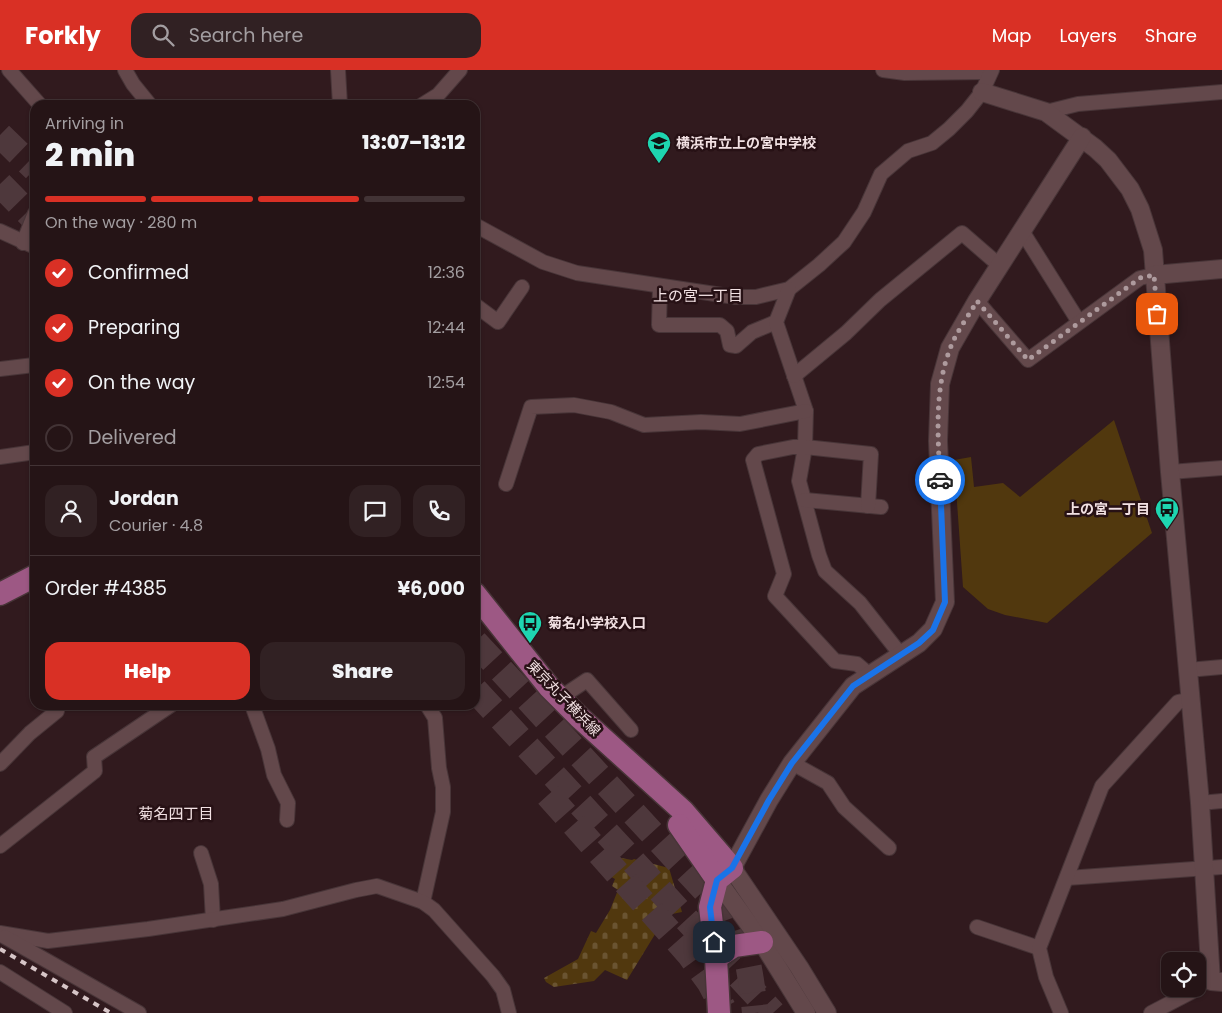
<!DOCTYPE html>
<meta charset="utf-8">
<style>
body{margin:0;font-family:Poppins,"Noto Sans JP",sans-serif;background:#312123;color:#f1f3f6;height:100vh;display:flex;flex-direction:column;font-size:19px;white-space:nowrap}
*{box-sizing:border-box;margin:0}
p{font-size:16px;color:#a39ea1}
.icon{flex:none;width:28px;height:28px;fill:none;stroke:currentColor;stroke-width:2;stroke-linecap:round;stroke-linejoin:round}
.map{position:relative;flex:1;overflow:hidden}
.sheet{position:absolute;left:30px;top:30px;width:450px;height:610px;display:flex;flex-direction:column;background:#251416;border-radius:15px;box-shadow:0 1px 4px #0004,0 0 0 1px #423335}
.sheet>*{flex:none}
.buttons{position:absolute;left:1161px;top:882px;display:grid;gap:10px}
.buttons a{display:grid;place-items:center;width:45px;height:45px;border-radius:10px;background:#251416;box-shadow:0 1px 4px #0004,0 0 0 1px #423335;font-size:25px}
.pin{position:absolute;display:grid;place-items:center;width:42px;height:42px;color:#fff;margin:-21px;border-radius:10px;box-shadow:0 2px 8px #0006}
.courier{position:absolute;display:grid;place-items:center;width:50px;height:50px;margin:-25px;border:4px solid #1a73e8;border-radius:50%;background:#fff;color:#222;box-shadow:0 1px 6px #0007}
.summary em{font-style:normal;font-weight:800}
.summary div{display:flex;flex-direction:column-reverse}
.summary{display:flex;align-items:center;justify-content:space-between;height:85px;padding:0 15px}
h1{font-size:32px;font-weight:800;line-height:38px}
.bar{display:grid;grid-template-columns:repeat(4,1fr);gap:8px 5px;align-content:center;height:60px;padding:0 15px}
.bar i{height:6px;border-radius:4px;background:#423335}
.bar .on{background:#d93025}
.bar p{grid-column:span 4}
.line{display:flex;align-items:center;gap:12px;padding:0 15px;border-top:1px solid #423335}
.line div{flex:1}
.round{display:grid;place-items:center;flex:none;width:52px;height:52px;border-radius:15px;background:#312123}
ol{padding:0 15px;list-style:none}
li{display:flex;align-items:center;gap:15px;height:55px}
li p{margin-inline-start:auto}
li .icon{padding:5px;border-radius:50%;background:#d93025;color:#fff;stroke-width:4}
li:last-child{color:#a39ea1}
li i{width:28px;height:28px;border:2px solid #423335;border-radius:50%}
.primary-button{display:flex;gap:10px;margin-top:auto;padding:10px 15px}
.primary-button a{flex:1;height:58px;border-radius:15px;background:#d93025;color:#fff;font-size:20px;font-weight:800;line-height:58px;text-align:center}
.primary-button a+a{background:#312123;color:#f1f3f6}
header{display:flex;align-items:center;gap:30px;box-sizing:border-box;height:70px;padding:0 25px;background:#d93025;color:#fff}
header strong{font-size:24px}
nav{display:flex;gap:28px;margin-inline-start:auto;font-size:18px}
.search{width:350px;height:45px;background:#312123;display:flex;align-items:center;gap:12px;box-sizing:border-box;padding:0 18px;border-radius:15px;color:#a39ea1;font-size:19px}
.map>svg:first-child{display:block}
.grass{fill:#51380e}
.cemetery{fill:url(#cemetery-stones)}
.lines{fill:none;stroke-linecap:round;stroke-linejoin:round}
.motorway-tunnel{stroke:#4e383c;stroke-width:26;stroke-dasharray:26 13;stroke-linecap:butt}
.minor-casing{stroke:#483538;stroke-width:16}
.tertiary-casing{stroke:#483538;stroke-width:20}
.primary-casing{stroke:#483538;stroke-width:25}
.minor{stroke:#63484b;stroke-width:14}
.tertiary{stroke:#63484b;stroke-width:18}
.primary{stroke:#9d5884;stroke-width:22}
.rail{stroke:#d6c5c7;stroke-width:4;stroke-dasharray:6 6;stroke-linecap:butt}
.done{stroke:#ae9b9e;stroke-width:5;stroke-dasharray:0 9}
.route{stroke:#1a73e8;stroke-width:6}
.labels{text-anchor:middle;dominant-baseline:central;stroke-width:5;stroke-linejoin:round;paint-order:stroke}
.poi-label{font-size:14px;font-weight:bold;fill:#f2e1e3;stroke:#271115;text-anchor:start}
.street-label{font-size:14px;fill:#f2e1e3;stroke:#271115}
.neighbourhood-label{font-size:15px;fill:#f2e1e3;stroke:#271115}
</style>
<header>
<strong>Forkly</strong>
<div class="search"><svg class="icon" aria-label="search" viewBox="0 0 24 24"><circle cx="10" cy="10" r="6"/><path d="M15 15l6 6"/></svg>Search here</div>
<nav><a>Map</a><a>Layers</a><a>Share</a></nav>
</header>
<div class="map">
<svg width="1222" height="943" viewBox="0 0 1222 943">
<defs>
<pattern id="cemetery-stones" width="16" height="16" patternUnits="userSpaceOnUse" patternTransform="scale(1.25)"><rect width="16" height="16" fill="#51380e"/><path d="M2 7V4a2 2 0 0 1 4 0v3zM10 15v-3a2 2 0 0 1 4 0v3z" fill="#6a5431"/></pattern>
</defs>
<rect width="100%" height="100%" fill="#311a1e"/>
<polygon class="grass" points="1114,350 1152,463 1047,553 1005,545 988,539 963,517 954,390 971,387 974,417 1003,413 1020,427"/>
<polygon class="cemetery" points="603,786 614,790 616,787 632,790 634,789 669,798 682,842 667,845 666,851 661,850 657,861 627,910 605,900 594,911 554,917 546,912 544,908 578,889 591,861 596,863 610,840 618,820 612,816 615,809 597,799"/>
<g class="lines">
<g class="motorway-tunnel">
<polyline points="0,65 35,99"/>
<polyline points="0,114 35,150"/>
<polyline points="475,572 727,844"/>
<polyline points="475,620 773,943"/>
<polyline points="548,725 689,884 710,913 723,938"/>
<path d="M725,823C743,861 751,900 755,943"/>
</g>
<g class="minor-casing">
<g id="minor">
<polyline points="9,0 40,35"/>
<polyline points="125,0 133,14 150,35"/>
<polyline points="338,0 340,35"/>
<polyline points="883,0 905,3 990,2"/>
<polyline points="422,35 438,25 460,0"/>
<polyline points="1046,42 1078,34 1222,22"/>
<polyline points="475,155 543,192 577,203 735,227 756,227 789,219 819,195 844,172 864,142 881,104 908,81 932,73 949,59 967,41 982,22 992,0"/>
<polyline points="0,161 35,177"/>
<polyline points="1022,161 1079,252"/>
<polyline points="23,173 35,143"/>
<polyline points="660,216 659,255 720,255 727,261 730,275 736,276 752,262 776,252"/>
<polyline points="789,219 776,252 806,341 805,377 799,411 819,485 825,501 860,533 901,585"/>
<polyline points="977,231 1028,290 1140,208 1154,205"/>
<polyline points="475,235 498,252 522,217"/>
<polyline points="0,299 34,295"/>
<polyline points="794,306 846,263 880,230 962,163 1000,196"/>
<polyline points="0,387 35,382"/>
<polyline points="1170,402 1222,398"/>
<polyline points="506,414 531,337 574,335 611,342 644,355 701,352 740,354 806,341"/>
<polyline points="805,430 881,437"/>
<polyline points="868,436 871,384 805,377 793,377 758,384 753,390 784,504 775,526 835,591 857,594 870,605"/>
<polyline points="1188,600 1222,597"/>
<polyline points="560,628 587,610 631,660"/>
<polyline points="252,635 268,679 274,705 288,733 287,750"/>
<polyline points="792,693 828,713 844,737 889,778"/>
<polyline points="0,694 30,663 57,641 58,635"/>
<polyline points="1200,733 1222,731"/>
<polyline points="0,776 95,701 94,687 171,635"/>
<polyline points="201,783 211,814 213,850"/>
<polyline points="1067,808 1222,797"/>
<polyline points="423,832 443,742 443,717 439,698 435,648 427,635"/>
<polyline points="977,857 1039,878"/>
<polyline points="0,863 48,871 148,859 283,839 356,820 377,816 423,832 434,840 493,906 503,920 509,943"/>
<polyline points="5,867 139,943"/>
<polyline points="0,902 65,943"/>
<polyline points="1061,943 1046,907 1039,878 1102,716 1178,632 1191,629"/>
<polyline points="1151,943 1197,919"/>
</g>
</g>
<g class="tertiary-casing">
<g id="tertiary">
<polyline points="982,22 1046,42 1095,78 1108,90 1130,119 1140,139 1153,180 1170,402 1200,733 1211,911 1222,912"/>
<polyline points="1154,205 1222,199"/>
<polyline points="717,810 762,872 806,943"/>
<polyline points="827,943 799,897 732,798 769,730 792,693 853,616 919,573 933,559 945,532 938,371 940,314 950,278 977,231 1082,67"/>
</g>
</g>
<g class="primary-casing">
<g id="primary">
<polyline points="0,524 35,506"/>
<polyline points="475,524 549,617 579,647 683,741 732,798 717,810 710,837 716,888 719,943"/>
<polyline points="679,755 717,810"/>
<polyline points="716,888 734,876 762,872"/>
</g>
</g>
<use href="#minor" class="minor"/>
<use href="#tertiary" class="tertiary"/>
<use href="#primary" class="primary"/>
<polyline class="rail" points="0,879 111,943"/>
</g>
<g class="lines">
<path class="done" d="M940,410C938,367 934,320 950,279C956,262 968,247 977,231L1028,290L1140,208L1154,205L1157,244"/>
<polyline class="route" points="714,872 710,837 717,810 732,798 769,730 792,693 853,616 919,573 933,560 945,532 940,410"/>
</g>
<defs>
<g id="school-pin" transform="scale(1.25)"><path d="M0 17L-7.5 6A9.5 9.5 0 1 1 7.5 6Z" fill="#1ed5b0" stroke="#271115"/><path d="M0-5L7-2L0 1L-7-2ZM-4 1L0 2.5L4 1V4Q0 6-4 4Z" fill="#111"/></g>
<g id="bus-pin" transform="scale(1.25)"><path d="M0 17L-7.5 6A9.5 9.5 0 1 1 7.5 6Z" fill="#1ed5b0" stroke="#271115"/><path d="M-5-6H5V4H4V6H2V4H-2V6H-4V4H-5ZM-3.5-4V0h7V-4ZM-3.5 1.2v1.5H-2V1.2ZM2 1.2v1.5H3.5V1.2Z" fill="#111"/></g>
</defs>
<g fill-rule="evenodd">
<use href="#school-pin" x="659" y="73"/>
<use href="#bus-pin" x="1167" y="439"/>
<use href="#bus-pin" x="530" y="553"/>
</g>
<g class="labels">
<g class="poi-label">
<text x="676" y="73">横浜市立上の宮中学校</text>
<text x="1150" y="439" text-anchor="end">上の宮一丁目</text>
<text x="548" y="553">菊名小学校入口</text>
</g>
<g class="street-label">
<text transform="translate(564 628) rotate(46)">東京丸子横浜線</text>
</g>
<g class="neighbourhood-label">
<text x="698" y="225">上の宮一丁目</text>
<text x="176" y="743">菊名四丁目</text>
</g>
</g>
</svg>
<div class="buttons">
<a><svg class="icon" aria-label="locate" viewBox="0 0 24 24"><circle cx="12" cy="12" r="6"/><path d="M12 2v4M12 18v4M2 12h4M18 12h4"/></svg></a>
</div>
<div class="pin" style="left:1157px;top:244px;background:#ea580c"><svg class="icon" aria-label="bag" viewBox="0 0 24 24"><path d="M5 8h14l-1 12H6zM9 8a3 3 0 0 1 6 0"/></svg></div>
<div class="pin" style="left:714px;top:872px;background:#1f2937"><svg class="icon" aria-label="home" viewBox="0 0 24 24"><path d="M3 11l9-7 9 7M6 9v11h12V9"/></svg></div>
<div class="courier" style="left:940px;top:410px"><svg class="icon" aria-label="car" viewBox="0 0 24 24"><path d="M5 17H2v-5l4-1 3-4h7l3 4 3 1v5h-3M9 17h6M6 11h13"/><circle cx="7" cy="17" r="2"/><circle cx="17" cy="17" r="2"/></svg></div>
<section class="sheet">
<div class="summary"><div><h1>2 min</h1><p>Arriving in</p></div><em>13:07–13:12</em></div>
<div class="bar"><i class="on"></i><i class="on"></i><i class="on"></i><i></i><p>On the way · 280 m</p></div>
<ol>
<li><svg class="icon" aria-label="check" viewBox="0 0 24 24"><path d="M5 12l5 5 9-10"/></svg>Confirmed<p>12:36</p></li>
<li><svg class="icon" aria-label="check" viewBox="0 0 24 24"><path d="M5 12l5 5 9-10"/></svg>Preparing<p>12:44</p></li>
<li><svg class="icon" aria-label="check" viewBox="0 0 24 24"><path d="M5 12l5 5 9-10"/></svg>On the way<p>12:54</p></li>
<li><i></i>Delivered</li>
</ol>
<div class="line" style="height:90px"><a class="round"><svg class="icon" aria-label="person" viewBox="0 0 24 24"><circle cx="12" cy="8" r="4"/><path d="M4 21q1-7 8-7t8 7"/></svg></a><div><b>Jordan</b><p>Courier · 4.8</p></div><a class="round"><svg class="icon" aria-label="chat" viewBox="0 0 24 24"><path d="M4 5h16v11H9l-5 4z"/></svg></a><a class="round"><svg class="icon" aria-label="phone" viewBox="0 0 24 24"><path d="M5 4h4l2 5-3 2q2 4 5 5l2-3 5 2v4C11 20 4 13 5 4z"/></svg></a></div>
<div class="line" style="height:65px"><div>Order #4385</div><b>¥6,000</b></div>
<div class="primary-button"><a>Help</a><a>Share</a></div>
</section>
</div>
